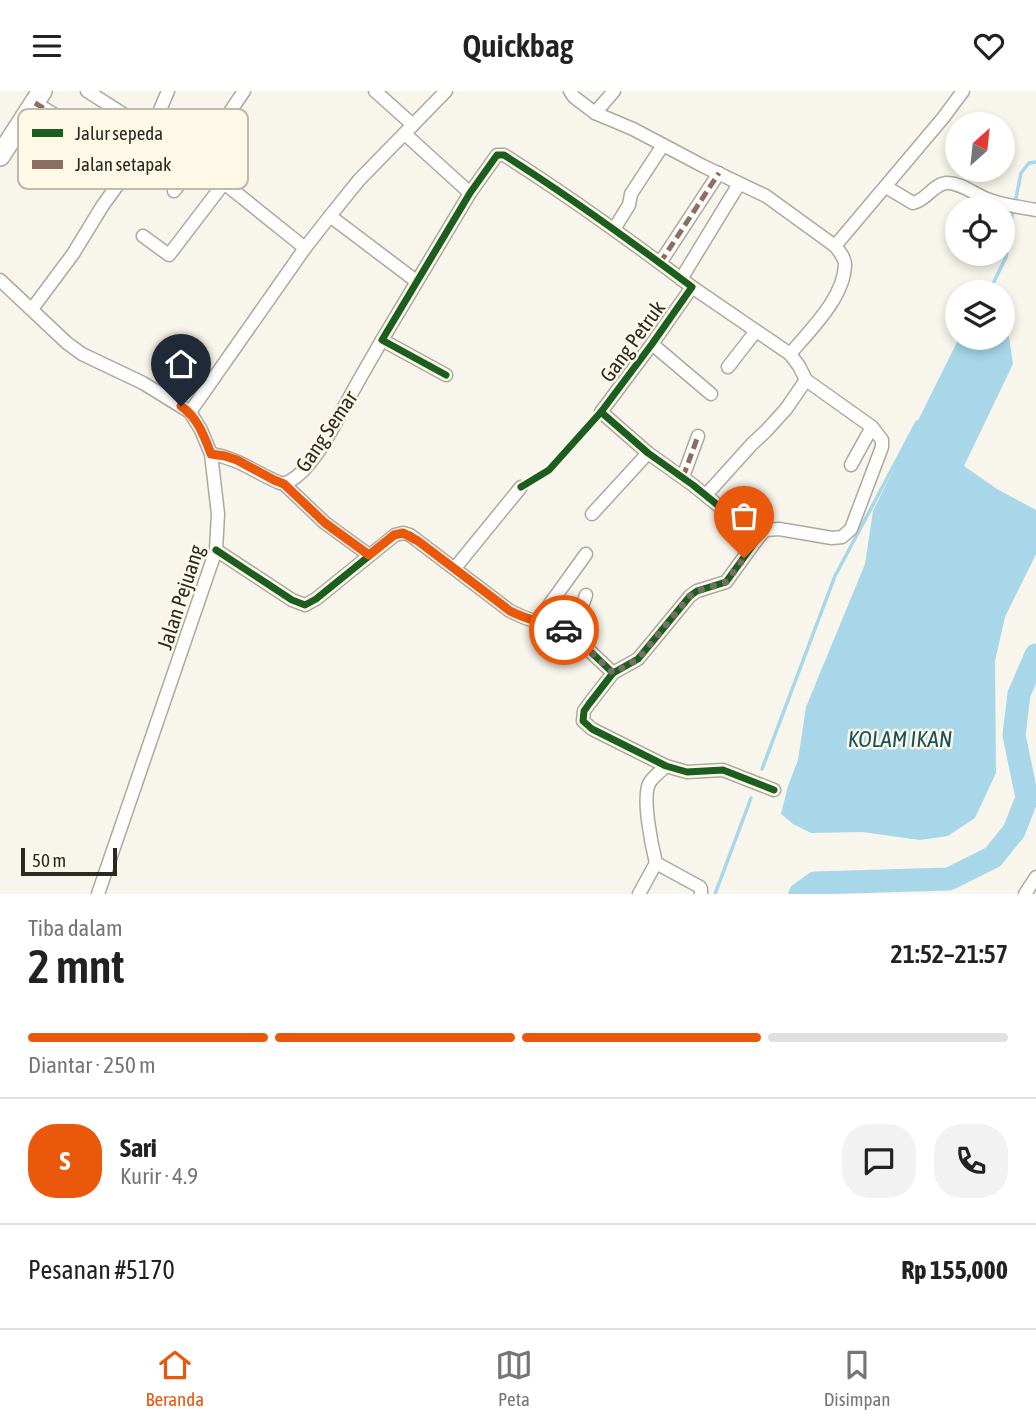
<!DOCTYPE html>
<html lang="id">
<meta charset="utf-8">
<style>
body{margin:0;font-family:"Asap Condensed",sans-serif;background:#f2f2f2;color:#222;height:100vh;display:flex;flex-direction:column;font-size:26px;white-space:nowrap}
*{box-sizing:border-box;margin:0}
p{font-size:23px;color:#767676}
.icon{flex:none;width:38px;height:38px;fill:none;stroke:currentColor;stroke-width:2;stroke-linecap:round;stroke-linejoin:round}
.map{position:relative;height:803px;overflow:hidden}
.side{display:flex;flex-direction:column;background:#fff;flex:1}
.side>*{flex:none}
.needle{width:46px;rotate:27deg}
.fabs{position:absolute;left:945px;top:21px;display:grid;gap:14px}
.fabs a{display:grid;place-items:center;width:70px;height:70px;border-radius:50%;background:#fff;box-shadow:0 4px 10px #0003;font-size:35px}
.scale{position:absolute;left:21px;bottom:18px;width:96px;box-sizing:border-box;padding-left:7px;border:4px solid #2b2922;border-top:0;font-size:19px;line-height:24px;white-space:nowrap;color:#2b2922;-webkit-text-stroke:5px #fef8e6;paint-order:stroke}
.pin{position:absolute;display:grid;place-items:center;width:60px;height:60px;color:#fff;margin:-72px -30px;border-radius:50% 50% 50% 0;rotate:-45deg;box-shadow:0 0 7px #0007}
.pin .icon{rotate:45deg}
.courier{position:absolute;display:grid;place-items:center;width:70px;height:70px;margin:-35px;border:5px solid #ea580c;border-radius:50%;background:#fff;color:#222;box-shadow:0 2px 9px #0007}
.summary em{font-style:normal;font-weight:600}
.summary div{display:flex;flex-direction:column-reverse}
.summary{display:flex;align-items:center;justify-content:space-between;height:119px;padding:0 28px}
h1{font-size:46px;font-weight:600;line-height:52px}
.bar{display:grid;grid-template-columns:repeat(4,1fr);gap:10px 7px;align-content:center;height:84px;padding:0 28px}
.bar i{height:9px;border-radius:5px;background:#e0e0e0}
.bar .active{background:#ea580c}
.bar p{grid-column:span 4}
.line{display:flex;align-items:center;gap:18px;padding:0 28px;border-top:2px solid #e0e0e0}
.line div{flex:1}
.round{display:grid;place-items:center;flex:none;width:74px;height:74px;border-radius:28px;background:#f2f2f2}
header{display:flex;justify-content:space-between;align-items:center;height:91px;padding:0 28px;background:#fff;font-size:32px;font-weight:600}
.dock{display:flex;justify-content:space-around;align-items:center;height:98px;border-top:2px solid #e0e0e0;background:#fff;font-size:19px;color:#767676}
.dock a{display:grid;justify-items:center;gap:4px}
.dock .active{color:#ea580c}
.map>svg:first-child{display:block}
.water{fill:#a7d7e8}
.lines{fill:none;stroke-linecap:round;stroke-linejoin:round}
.stream{stroke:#a7d7e8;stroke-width:3.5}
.river{stroke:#a7d7e8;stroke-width:23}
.street-casing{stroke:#aca9a2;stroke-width:15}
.primary-casing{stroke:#aca9a2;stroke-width:22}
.street{stroke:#fefefc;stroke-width:12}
.primary{stroke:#fefefc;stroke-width:19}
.quiet{stroke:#8d6e63;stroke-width:5;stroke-dasharray:10 5;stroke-linecap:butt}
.cycleway-casing{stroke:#fef8e6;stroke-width:11}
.cycleway{stroke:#1b5e20;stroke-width:7}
.done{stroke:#737069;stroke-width:7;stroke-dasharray:0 12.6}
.route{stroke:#ea580c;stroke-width:9}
.labels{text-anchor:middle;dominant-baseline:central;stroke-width:5;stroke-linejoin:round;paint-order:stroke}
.street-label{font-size:21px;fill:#2b2922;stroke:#fef8e6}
.water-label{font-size:23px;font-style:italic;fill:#185265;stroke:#fef8e6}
.key{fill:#fef8e6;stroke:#bfbaab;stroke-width:2}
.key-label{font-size:19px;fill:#2b2922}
</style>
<header><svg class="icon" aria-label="menu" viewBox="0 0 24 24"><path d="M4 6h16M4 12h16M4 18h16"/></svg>Quickbag<svg class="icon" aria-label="heart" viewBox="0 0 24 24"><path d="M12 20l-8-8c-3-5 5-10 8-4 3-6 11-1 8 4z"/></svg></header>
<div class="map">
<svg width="1036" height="803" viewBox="0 0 1036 803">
<rect width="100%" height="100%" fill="#f8f5ec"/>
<polygon class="water" points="1003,230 1007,233 1013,273 964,375 997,398 1036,419 1036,463 1005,526 995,570 996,682 975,727 948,745 920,749 862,741 811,742 793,733 781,723 788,695 798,669 806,616 865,473 873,420 959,247 1003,247"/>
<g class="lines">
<g class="stream">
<polyline points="1015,112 1021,82 1029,72 1036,71"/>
<polyline points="989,201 1006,166 1013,119"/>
<polyline points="762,678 835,485 917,331"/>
<polyline points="715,803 751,707"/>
</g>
<polyline class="river" points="800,803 815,792 949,788 993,766 1014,740 1027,707 1014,644 1019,603 1036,564"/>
<g class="street-casing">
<g id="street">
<polyline points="87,0 197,70 244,0"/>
<polyline points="375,0 413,34"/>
<polyline points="570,0 574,6 595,22 633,38 703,75 766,105 835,155 943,27 963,0"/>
<polyline points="35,12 100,51 135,70"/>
<polyline points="595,22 614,0"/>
<polyline points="405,43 470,102"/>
<polyline points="224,92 305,157"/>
<path d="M886,96L913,112C927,109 932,94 946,92C960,91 974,103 987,108C1002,114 1020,116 1036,119"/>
<polyline points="330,125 416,190"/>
<polyline points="614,138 629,114 631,103 663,54"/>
<polyline points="143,145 169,164 224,92 197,70 174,100"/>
<polyline points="660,172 719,82"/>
<polyline points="681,188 739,93"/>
<polyline points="0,189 67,252 82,263 143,292 190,321 201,339 211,363 218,423 216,459 98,803"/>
<polyline points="692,196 790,263"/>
<polyline points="32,218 73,163 103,114 135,70 151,40 168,0"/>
<polyline points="652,253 711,303"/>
<polyline points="728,276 756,240"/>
<path d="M446,284L382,249L470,102L497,64H504C569,105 631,150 692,196L652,253L601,321L648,362L693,394L758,447L726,491L697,500L690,505L638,568L613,582"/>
<polyline points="190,321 305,157 330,125 359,89 446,0"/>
<path d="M211,363C238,367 256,382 280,392C286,392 285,393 290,390C314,377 334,334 347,311C358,290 370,270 382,249"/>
<polyline points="851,374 872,336"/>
<polyline points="683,386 698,345"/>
<polyline points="284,393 325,432 369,464"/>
<polyline points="706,404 752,353 766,340 786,318 806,289"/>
<polyline points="592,423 648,362"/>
<path d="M758,447L765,439L779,438L832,447L842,446L851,438L882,356V349L872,336L806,289L799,275L790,263C810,239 844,207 845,174C845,167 840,161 835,155"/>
<polyline points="216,459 292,509 305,514 316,508 395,444 403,442 410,444 510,520 523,526 537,531 551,534 572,543 613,582 589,613 584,620 583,630 592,638 666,675 687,681 723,679 774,699"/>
<polyline points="455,477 521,396"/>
<polyline points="537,531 586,463"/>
<polyline points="572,543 586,504"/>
<path d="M666,675C661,680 654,685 650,691C641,704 652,756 656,772L700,796L701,798V803"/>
<polyline points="639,803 656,772"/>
<polyline points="1025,803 1036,786"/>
</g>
</g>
<g class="primary-casing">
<polyline id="primary" points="0,65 42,0"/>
</g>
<use href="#street" class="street"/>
<use href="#primary" class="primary"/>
<g class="quiet">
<polyline points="35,12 100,51 135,70"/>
<polyline points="660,172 719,82"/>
<polyline points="683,386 698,345"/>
</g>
<g class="cycleway-casing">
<g id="cycleway">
<path d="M446,284L382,249L470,102L497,64H504C569,105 631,150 692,196L652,253L601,321L648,362L693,394L758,447L726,491L697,500L690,505L638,568L613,582"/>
<polyline points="521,396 549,379 601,321"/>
<polyline points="216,459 292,509 305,514 316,508 395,444 403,442 410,444 510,520 523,526 537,531 551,534 572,543 613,582 589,613 584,620 583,630 592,638 666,675 687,681 723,679 774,699"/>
</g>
</g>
<use href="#cycleway" class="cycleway"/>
</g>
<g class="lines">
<polyline class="done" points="564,539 572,543 613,582 638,568 690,505 697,500 726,491 744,467"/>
<path class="route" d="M181,315C198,327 204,345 211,363L225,365L237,369L274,389L284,393L325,432L369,464L394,444L403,442L418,450L510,520C527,529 546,532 564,539"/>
</g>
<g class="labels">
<g class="street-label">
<text transform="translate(632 250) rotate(-54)">Gang Petruk</text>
<text transform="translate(326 340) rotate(-56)">Gang Semar</text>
<text transform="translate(180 506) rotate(-72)">Jalan Pejuang</text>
</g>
<g class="water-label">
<text x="900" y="648">KOLAM IKAN</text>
</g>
</g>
<rect x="18" y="18" width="230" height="80" rx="10" class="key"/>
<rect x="32" y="38" width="31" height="8" fill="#1b5e20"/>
<rect x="32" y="69" width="31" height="9" fill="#8d6e63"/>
<g class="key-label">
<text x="75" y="49">Jalur sepeda</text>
<text x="75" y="80">Jalan setapak</text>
</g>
</svg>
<div class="fabs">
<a><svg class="needle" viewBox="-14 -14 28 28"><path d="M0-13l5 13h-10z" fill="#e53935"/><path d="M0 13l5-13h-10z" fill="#767676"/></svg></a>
<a><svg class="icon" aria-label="locate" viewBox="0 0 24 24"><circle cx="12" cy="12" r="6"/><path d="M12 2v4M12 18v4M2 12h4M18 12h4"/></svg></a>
<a><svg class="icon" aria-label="layers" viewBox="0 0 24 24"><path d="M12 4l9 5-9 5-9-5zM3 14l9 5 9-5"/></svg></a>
</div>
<div class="scale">50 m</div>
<div class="pin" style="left:744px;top:467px;background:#ea580c"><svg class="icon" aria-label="bag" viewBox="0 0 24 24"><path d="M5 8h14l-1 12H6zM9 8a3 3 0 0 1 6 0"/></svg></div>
<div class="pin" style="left:181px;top:315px;background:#1f2937"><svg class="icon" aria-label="home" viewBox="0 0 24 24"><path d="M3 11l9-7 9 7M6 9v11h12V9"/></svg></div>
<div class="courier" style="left:564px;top:539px"><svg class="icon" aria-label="car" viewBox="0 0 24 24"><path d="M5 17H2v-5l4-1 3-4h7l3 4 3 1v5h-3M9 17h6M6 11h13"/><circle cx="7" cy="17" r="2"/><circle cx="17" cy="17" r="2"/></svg></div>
</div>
<section class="side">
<div class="summary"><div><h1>2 mnt</h1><p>Tiba dalam</p></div><em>21:52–21:57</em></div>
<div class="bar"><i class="active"></i><i class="active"></i><i class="active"></i><i></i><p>Diantar · 250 m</p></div>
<div class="line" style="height:126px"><b class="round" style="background:#ea580c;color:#fff">S</b><div><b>Sari</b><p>Kurir · 4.9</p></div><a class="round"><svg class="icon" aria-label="chat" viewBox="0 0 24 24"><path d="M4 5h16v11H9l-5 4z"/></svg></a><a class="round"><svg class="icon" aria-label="phone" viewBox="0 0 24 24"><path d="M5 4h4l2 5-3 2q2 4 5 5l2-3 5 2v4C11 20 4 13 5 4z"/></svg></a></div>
<div class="line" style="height:91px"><div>Pesanan #5170</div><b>Rp 155,000</b></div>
</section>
<nav class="dock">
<a class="active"><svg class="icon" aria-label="home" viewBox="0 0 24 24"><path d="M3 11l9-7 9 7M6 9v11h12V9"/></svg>Beranda</a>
<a><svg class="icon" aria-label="map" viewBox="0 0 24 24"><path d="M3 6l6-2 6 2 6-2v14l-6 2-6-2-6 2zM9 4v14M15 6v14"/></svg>Peta</a>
<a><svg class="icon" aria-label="saved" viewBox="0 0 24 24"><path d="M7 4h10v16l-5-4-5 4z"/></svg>Disimpan</a>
</nav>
